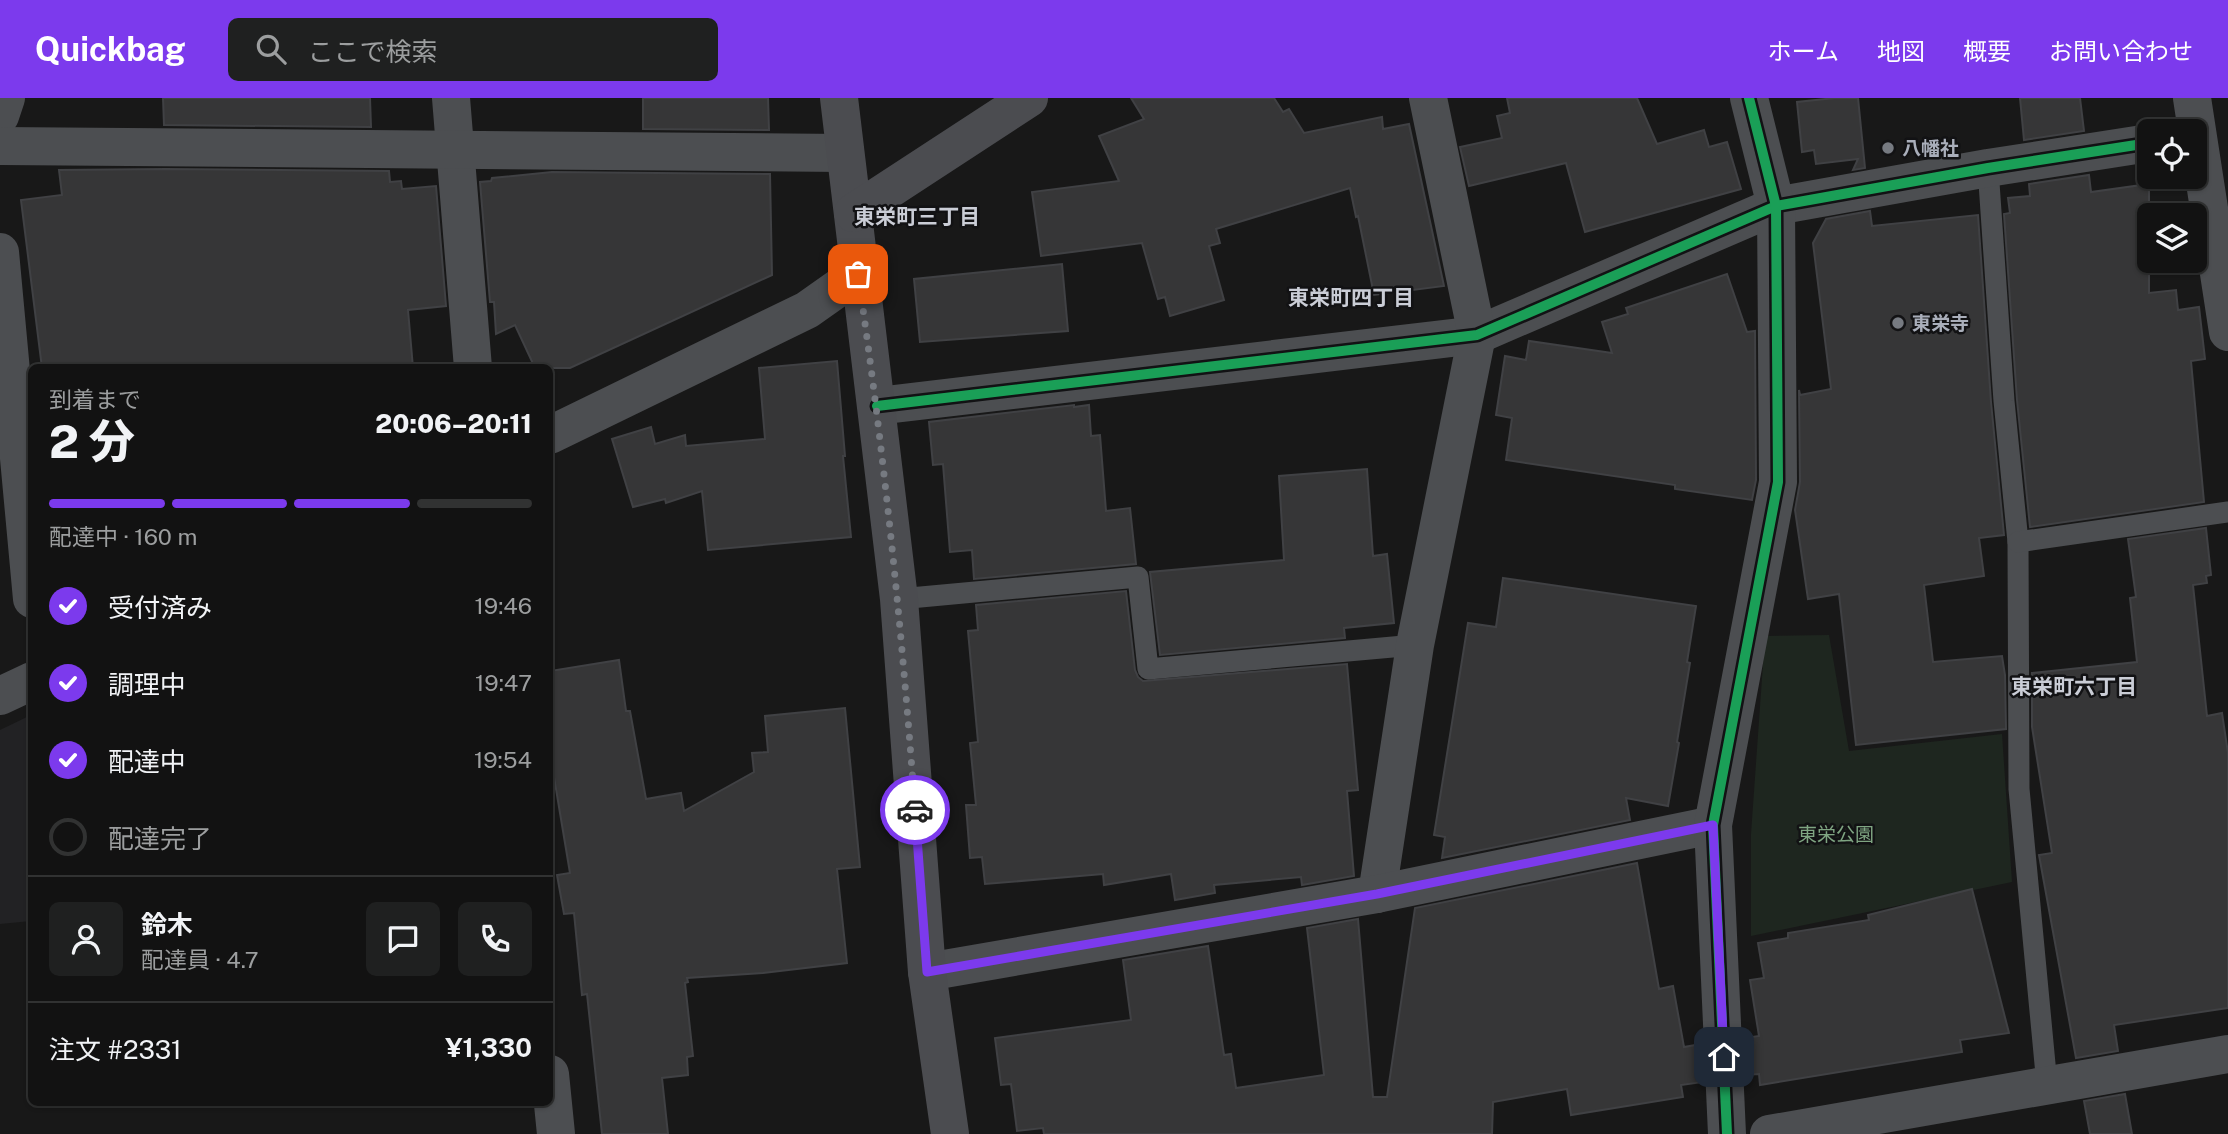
<!DOCTYPE html>
<html lang="ja">
<meta charset="utf-8">
<style>
body{margin:0;font-family:"Public Sans","Noto Sans JP",sans-serif;background:#1f2020;color:#f1f3f6;height:100vh;display:flex;flex-direction:column;font-size:26px;white-space:nowrap}
*{box-sizing:border-box;margin:0}
p{font-size:23px;color:#9c9e9f}
.icon{flex:none;width:38px;height:38px;fill:none;stroke:currentColor;stroke-width:2;stroke-linecap:round;stroke-linejoin:round}
.map{position:relative;flex:1;overflow:hidden}
.panel{position:absolute;left:28px;top:266px;width:525px;height:742px;display:flex;flex-direction:column;background:#121212;border-radius:10px;box-shadow:0 2px 5px #0004,0 0 0 2px #313232}
.panel>*{flex:none}
.controls{position:absolute;left:2137px;top:21px;display:grid;gap:14px}
.controls a{display:grid;place-items:center;width:70px;height:70px;border-radius:10px;background:#121212;box-shadow:0 2px 5px #0004,0 0 0 2px #313232;font-size:35px}
.pin{position:absolute;display:grid;place-items:center;width:60px;height:60px;color:#fff;margin:-30px;border-radius:14px;box-shadow:0 4px 10px #0006}
.courier{position:absolute;display:grid;place-items:center;width:70px;height:70px;margin:-35px;border:5px solid #7c3aed;border-radius:50%;background:#fff;color:#222;box-shadow:0 2px 9px #0007}
.headline em{font-style:normal;font-weight:800}
.headline div{display:flex;flex-direction:column-reverse}
.headline{display:flex;align-items:center;justify-content:space-between;height:119px;padding:0 21px}
h1{font-size:46px;font-weight:800;line-height:52px}
.bar{display:grid;grid-template-columns:repeat(4,1fr);gap:10px 7px;align-content:center;height:84px;padding:0 21px}
.bar i{height:9px;border-radius:5px;background:#313232}
.bar .current{background:#7c3aed}
.bar p{grid-column:span 4}
.line{display:flex;align-items:center;gap:18px;padding:0 21px;border-top:2px solid #313232}
.line div{flex:1}
.round{display:grid;place-items:center;flex:none;width:74px;height:74px;border-radius:10px;background:#1f2020}
ol{padding:0 21px;list-style:none}
li{display:flex;align-items:center;gap:21px;height:77px}
li p{margin-inline-start:auto}
li .icon{padding:7px;border-radius:50%;background:#7c3aed;color:#fff;stroke-width:4}
li:last-child{color:#9c9e9f}
li i{width:38px;height:38px;border:4px solid #313232;border-radius:50%}
header{display:flex;align-items:center;gap:42px;box-sizing:border-box;height:98px;padding:0 35px;background:#7c3aed;color:#fff}
header strong{font-size:33px}
nav{display:flex;gap:38px;margin-inline-start:auto;font-size:24px}
.search{width:490px;height:63px;background:#1f2020;display:flex;align-items:center;gap:18px;box-sizing:border-box;padding:0 24px;border-radius:10px;color:#9c9e9f;font-size:26px}
.map>svg:first-child{display:block}
.built{fill:#222224}
.green{fill:#1e261f}
.building{fill:#363637;stroke:#404144;stroke-width:2}
.lines{fill:none;stroke-linecap:round;stroke-linejoin:round}
.lane{stroke:#4c4e51;stroke-width:21}
.street{stroke:#4c4e51;stroke-width:38}
.secondary{stroke:#4b4c50;stroke-width:38}
.cycleway-casing{stroke:#121214;stroke-width:15}
.cycleway{stroke:#1a9f57;stroke-width:10}
.done{stroke:#767a81;stroke-width:7;stroke-dasharray:0 12.6}
.route{stroke:#7c3aed;stroke-width:9}
.poi-dot{fill:#767a81;stroke:#121214;stroke-width:2.5}
.labels{text-anchor:middle;dominant-baseline:central;stroke-width:5;stroke-linejoin:round;paint-order:stroke}
.poi-label{font-size:19px;font-weight:bold;fill:#a9aeba;stroke:#121214;text-anchor:start}
.park-label{font-size:19px;fill:#7fa582;stroke:#121214}
.neighbourhood-label{font-size:21px;font-weight:bold;fill:#cacdd6;stroke:#121214}
</style>
<header>
<strong>Quickbag</strong>
<div class="search"><svg class="icon" aria-label="search" viewBox="0 0 24 24"><circle cx="10" cy="10" r="6"/><path d="M15 15l6 6"/></svg>ここで検索</div>
<nav><a>ホーム</a><a>地図</a><a>概要</a><a>お問い合わせ</a></nav>
</header>
<div class="map">
<svg width="2228" height="1036" viewBox="0 0 2228 1036">
<rect width="100%" height="100%" fill="#181818"/>
<polygon class="built" points="31,617 31,823 0,826 0,632"/>
<polygon class="green" points="1829,537 1849,653 2002,636 2012,784 1751,838 1751,736 1765,538"/>
<g class="building">
<polygon points="163,0 370,0 371,29 164,27"/>
<polygon points="643,0 768,0 769,32 643,31"/>
<polygon points="1131,0 1274,0 1283,14 1289,11 1304,35 1382,19 1383,31 1409,26 1444,188 1374,197 1358,118 1356,119 1350,90 1216,131 1220,145 1209,148 1224,202 1170,218 1165,199 1158,201 1142,145 1041,158 1032,94 1119,83 1099,38 1144,21"/>
<polygon points="1507,0 1637,0 1657,46 1704,32 1709,49 1727,44 1741,91 1585,134 1566,65 1469,88 1460,49 1502,40 1497,18 1510,15"/>
<polygon points="1835,0 1858,0 1865,70 1853,72 1858,61 1816,66 1814,52 1802,54 1797,4"/>
<polygon points="2020,0 2080,0 2084,33 2024,42"/>
<polygon points="166,71 389,73 390,84 401,83 402,91 436,88 446,208 408,212 413,270 42,270 21,102 62,97 59,72"/>
<polygon points="552,74 770,76 772,177 570,270 535,270 515,227 496,236 494,204 490,204 480,84 491,83 492,80"/>
<polygon points="2089,77 2091,94 2149,86 2149,195 2176,192 2178,212 2199,209 2205,261 2191,263 2204,404 2030,429 2017,302 2004,116 2010,115 2008,100 2030,98 2029,86"/>
<polygon points="1870,113 1872,128 1978,117 1991,304 2004,437 1979,440 1984,478 1924,487 1933,564 2002,558 2005,577 2006,631 1856,647 1839,496 1808,501 1795,412 1800,384 1799,292 1800,297 1831,291 1813,145 1826,121"/>
<polygon points="1062,166 1068,233 920,244 914,181"/>
<polygon points="1727,176 1747,234 1755,233 1756,382 1752,402 1675,391 1675,387 1506,362 1512,320 1496,317 1505,258 1526,262 1529,243 1612,255 1602,224 1628,216 1626,210"/>
<polygon points="837,263 845,358 843,358 851,439 708,452 702,393 666,405 665,401 633,409 612,341 651,329 655,346 685,337 686,348 765,341 759,270"/>
<polygon points="1074,307 1074,309 1089,307 1091,338 1100,337 1106,413 1130,410 1136,466 974,481 972,452 950,454 943,366 933,367 929,324"/>
<polygon points="1367,371 1373,458 1387,456 1394,525 1344,530 1345,540 1160,557 1150,474 1284,462 1279,378"/>
<polygon points="2206,430 2211,477 2206,478 2207,485 2193,487 2207,618 2222,615 2228,655 2228,910 2114,927 2118,953 2076,960 2039,757 2052,755 2032,629 2032,575 2137,564 2130,500 2136,499 2128,441"/>
<polygon points="1503,480 1696,508 1687,564 1690,565 1677,644 1679,645 1668,708 1626,700 1630,722 1442,760 1445,739 1434,737 1468,525 1496,529"/>
<polygon points="1126,493 1135,572 1138,579 1143,583 1347,566 1358,692 1347,693 1354,778 1302,787 1301,779 1214,787 1215,795 1175,802 1171,776 1104,787 1103,776 985,786 982,759 970,760 966,707 976,707 970,645 978,644 968,533 978,532 976,507"/>
<polygon points="619,562 626,613 630,613 646,701 681,695 684,713 754,674 752,655 768,654 765,618 845,610 860,769 837,771 847,865 763,875 687,880 688,884 685,885 693,958 687,959 688,977 662,980 668,1036 602,1036 587,896 582,897 574,815 564,816 557,777 570,775 550,655 550,573"/>
<polygon points="1637,765 1659,891 1673,888 1684,949 1701,946 1703,984 1681,987 1683,999 1571,1017 1567,991 1493,1004 1492,1036 1044,1036 1043,1030 1017,1033 1011,986 1001,987 995,940 1131,922 1123,862 1208,848 1224,957 1231,956 1236,990 1324,977 1307,830 1358,821 1373,999 1387,999 1415,810"/>
<polygon points="1972,791 2009,935 1960,942 1962,954 1760,987 1759,976 1746,977 1745,940 1759,938 1750,882 1764,880 1758,845 1788,840 1788,835 1869,822 1868,817"/>
<polygon points="2125,996 2132,1036 2090,1036 2084,1003"/>
</g>
<g class="lines">
<g class="lane">
<polyline points="1988,70 2004,303 2018,444 2019,691 2047,987"/>
<polyline points="2018,444 2228,414"/>
<polyline points="899,501 1138,479 1148,571 1415,547"/>
</g>
<g class="street">
<polyline points="451,0 473,270"/>
<polyline points="2192,0 2228,234"/>
<polyline points="0,18 6,0"/>
<polyline points="0,48 844,55"/>
<polyline points="0,154 32,501"/>
<polyline points="877,308 1477,237 1776,108 1988,70 2149,45"/>
<polyline points="550,337 807,212 858,176"/>
<polyline points="0,598 32,583"/>
<polyline points="1377,796 1415,547 1477,237 1428,0"/>
<polyline points="927,874 1377,796 1713,727"/>
<polyline points="550,976 556,1036"/>
<polyline points="1727,1036 1713,727 1778,384 1776,108 1749,0"/>
<polyline points="1769,1036 2228,956"/>
</g>
<g class="secondary">
<polyline points="839,0 899,501 927,874 950,1036"/>
<polyline points="853,115 1029,0"/>
</g>
<g class="cycleway-casing">
<g id="cycleway">
<polyline points="877,308 1477,237 1776,108 1988,70 2149,45"/>
<polyline points="1727,1036 1713,727 1778,384 1776,108 1749,0"/>
</g>
</g>
<use href="#cycleway" class="cycleway"/>
</g>
<g class="lines">
<path class="done" d="M858,176C884,354 902,533 915,712"/>
<polyline class="route" points="915,712 927,874 1377,796 1713,727 1724,959"/>
</g>
<g class="poi-dot">
<circle cx="1888" cy="50" r="7"/>
<circle cx="1898" cy="225" r="7"/>
</g>
<g class="labels">
<g class="poi-label">
<text x="1902" y="50">八幡社</text>
<text x="1912" y="225">東栄寺</text>
</g>
<g class="park-label">
<text x="1836" y="736">東栄公園</text>
</g>
<g class="neighbourhood-label">
<text x="917" y="118">東栄町三丁目</text>
<text x="1351" y="199">東栄町四丁目</text>
<text x="2074" y="588">東栄町六丁目</text>
</g>
</g>
</svg>
<div class="controls">
<a><svg class="icon" aria-label="locate" viewBox="0 0 24 24"><circle cx="12" cy="12" r="6"/><path d="M12 2v4M12 18v4M2 12h4M18 12h4"/></svg></a>
<a><svg class="icon" aria-label="layers" viewBox="0 0 24 24"><path d="M12 4l9 5-9 5-9-5zM3 14l9 5 9-5"/></svg></a>
</div>
<div class="pin" style="left:858px;top:176px;background:#ea580c"><svg class="icon" aria-label="bag" viewBox="0 0 24 24"><path d="M5 8h14l-1 12H6zM9 8a3 3 0 0 1 6 0"/></svg></div>
<div class="pin" style="left:1724px;top:959px;background:#1f2937"><svg class="icon" aria-label="home" viewBox="0 0 24 24"><path d="M3 11l9-7 9 7M6 9v11h12V9"/></svg></div>
<div class="courier" style="left:915px;top:712px"><svg class="icon" aria-label="car" viewBox="0 0 24 24"><path d="M5 17H2v-5l4-1 3-4h7l3 4 3 1v5h-3M9 17h6M6 11h13"/><circle cx="7" cy="17" r="2"/><circle cx="17" cy="17" r="2"/></svg></div>
<section class="panel">
<div class="headline"><div><h1>2 分</h1><p>到着まで</p></div><em>20:06–20:11</em></div>
<div class="bar"><i class="current"></i><i class="current"></i><i class="current"></i><i></i><p>配達中 · 160 m</p></div>
<ol>
<li><svg class="icon" aria-label="check" viewBox="0 0 24 24"><path d="M5 12l5 5 9-10"/></svg>受付済み<p>19:46</p></li>
<li><svg class="icon" aria-label="check" viewBox="0 0 24 24"><path d="M5 12l5 5 9-10"/></svg>調理中<p>19:47</p></li>
<li><svg class="icon" aria-label="check" viewBox="0 0 24 24"><path d="M5 12l5 5 9-10"/></svg>配達中<p>19:54</p></li>
<li><i></i>配達完了</li>
</ol>
<div class="line" style="height:126px"><a class="round"><svg class="icon" aria-label="person" viewBox="0 0 24 24"><circle cx="12" cy="8" r="4"/><path d="M4 21q1-7 8-7t8 7"/></svg></a><div><b>鈴木</b><p>配達員 · 4.7</p></div><a class="round"><svg class="icon" aria-label="chat" viewBox="0 0 24 24"><path d="M4 5h16v11H9l-5 4z"/></svg></a><a class="round"><svg class="icon" aria-label="phone" viewBox="0 0 24 24"><path d="M5 4h4l2 5-3 2q2 4 5 5l2-3 5 2v4C11 20 4 13 5 4z"/></svg></a></div>
<div class="line" style="height:91px"><div>注文 #2331</div><b>¥1,330</b></div>
</section>
</div>
